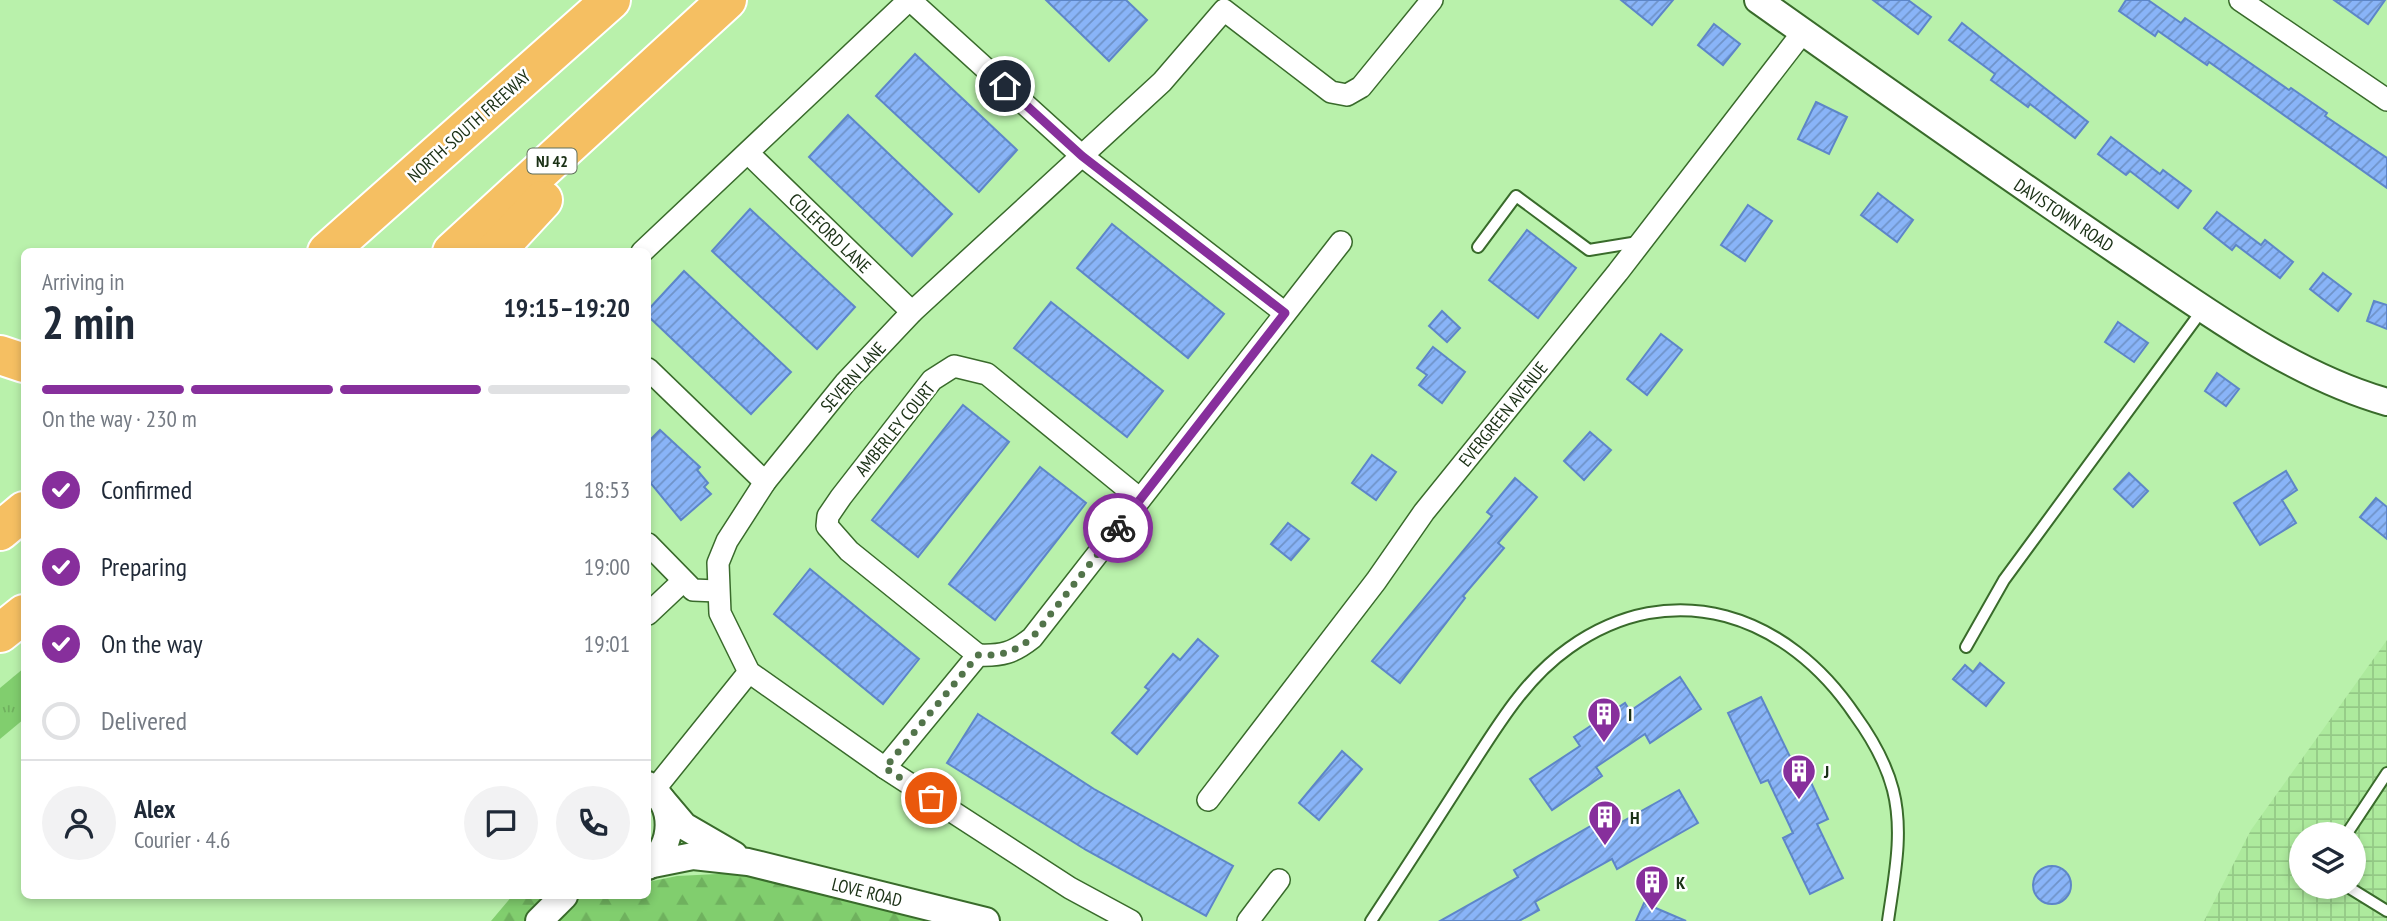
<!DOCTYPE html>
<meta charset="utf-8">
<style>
body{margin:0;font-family:"PT Sans Narrow",sans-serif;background:#f2f2f3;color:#1f2937;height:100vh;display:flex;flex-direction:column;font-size:26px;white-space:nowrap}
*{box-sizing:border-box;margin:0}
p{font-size:23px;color:#747a83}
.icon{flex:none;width:38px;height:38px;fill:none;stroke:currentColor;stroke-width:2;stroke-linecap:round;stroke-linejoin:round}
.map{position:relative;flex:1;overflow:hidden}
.details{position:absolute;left:21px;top:248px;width:630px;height:651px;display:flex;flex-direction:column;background:#fff;border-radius:10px;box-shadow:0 4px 10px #0003}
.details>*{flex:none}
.tools{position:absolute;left:2289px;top:822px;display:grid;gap:14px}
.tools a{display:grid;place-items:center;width:77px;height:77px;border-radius:50%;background:#fff;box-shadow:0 4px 10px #0003;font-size:35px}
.pin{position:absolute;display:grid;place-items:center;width:60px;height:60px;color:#fff;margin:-30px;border:4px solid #fff;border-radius:50%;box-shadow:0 2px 7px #0007}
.courier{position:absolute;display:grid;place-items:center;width:70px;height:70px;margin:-35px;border:5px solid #872f9c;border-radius:50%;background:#fff;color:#222;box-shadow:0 2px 9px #0007}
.head em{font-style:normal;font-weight:700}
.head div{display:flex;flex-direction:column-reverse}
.head{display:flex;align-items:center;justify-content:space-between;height:119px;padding:0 21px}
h1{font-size:46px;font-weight:700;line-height:52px}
.bar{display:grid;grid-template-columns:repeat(4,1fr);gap:10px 7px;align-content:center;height:84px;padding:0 21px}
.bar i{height:9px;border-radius:5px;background:#e0e1e3}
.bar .active{background:#872f9c}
.bar p{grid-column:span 4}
.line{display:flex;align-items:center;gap:18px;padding:0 21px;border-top:2px solid #e0e1e3}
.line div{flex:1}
.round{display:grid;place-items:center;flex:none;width:74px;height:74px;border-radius:37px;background:#f2f2f3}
ol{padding:0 21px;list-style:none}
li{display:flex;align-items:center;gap:21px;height:77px}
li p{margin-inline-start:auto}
li .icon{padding:7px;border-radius:50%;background:#872f9c;color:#fff;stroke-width:4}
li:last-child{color:#747a83}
li i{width:38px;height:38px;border:4px solid #e0e1e3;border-radius:50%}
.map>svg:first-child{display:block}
.industrial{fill:url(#industrial-grid);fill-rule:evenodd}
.grass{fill:url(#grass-tufts)}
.forest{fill:url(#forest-firs)}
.building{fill:url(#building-hatch);stroke:#5d86c8;stroke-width:2}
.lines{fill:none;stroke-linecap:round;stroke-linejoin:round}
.service-casing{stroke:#396b2b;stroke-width:14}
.minor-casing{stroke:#396b2b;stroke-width:24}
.tertiary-casing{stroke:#396b2b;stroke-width:30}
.motorway-casing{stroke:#fff;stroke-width:42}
.service{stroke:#fff;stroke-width:10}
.minor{stroke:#fff;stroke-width:21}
.tertiary{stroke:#fff;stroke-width:26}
.motorway{stroke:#f5bf62;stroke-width:38}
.done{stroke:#52744a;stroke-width:7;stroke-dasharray:0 12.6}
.route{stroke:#872f9c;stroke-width:9}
.labels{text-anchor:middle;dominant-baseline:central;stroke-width:5;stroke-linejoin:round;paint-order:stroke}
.shield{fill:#fff;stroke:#5f6e5b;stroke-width:2}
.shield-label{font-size:16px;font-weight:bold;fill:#1a3015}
.street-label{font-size:18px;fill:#1a3015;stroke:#fff}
.poi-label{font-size:18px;font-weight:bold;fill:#1a3015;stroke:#fff;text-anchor:start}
</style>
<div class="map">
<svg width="2387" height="921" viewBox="0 0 2387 921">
<defs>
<pattern id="industrial-grid" width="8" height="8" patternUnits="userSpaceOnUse" patternTransform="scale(1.75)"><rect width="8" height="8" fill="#adea9d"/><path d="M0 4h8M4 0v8" fill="none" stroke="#94c986"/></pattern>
<pattern id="grass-tufts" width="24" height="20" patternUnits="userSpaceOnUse" patternTransform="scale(1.75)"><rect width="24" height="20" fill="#81ce6e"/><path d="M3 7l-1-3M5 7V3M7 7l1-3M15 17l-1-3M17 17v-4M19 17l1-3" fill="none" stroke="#6fb15e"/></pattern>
<pattern id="forest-firs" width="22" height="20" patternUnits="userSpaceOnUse" patternTransform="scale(1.75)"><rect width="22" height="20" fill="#81ce6e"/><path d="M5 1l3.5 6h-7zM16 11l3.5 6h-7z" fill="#6fb15e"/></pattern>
<pattern id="building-hatch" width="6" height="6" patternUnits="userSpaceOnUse" patternTransform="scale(1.75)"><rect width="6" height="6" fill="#89b4f8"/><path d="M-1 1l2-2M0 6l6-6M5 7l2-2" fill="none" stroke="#6f93c8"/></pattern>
</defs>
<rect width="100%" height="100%" fill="#b9f1ab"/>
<path class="industrial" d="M2387,640V921H2204L2251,830ZM2301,835H2354V887H2301Z"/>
<polygon class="grass" points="24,668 24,719 0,739 0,688"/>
<polygon class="forest" points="737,873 958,921 491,921 512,896 648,896 648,882 677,876"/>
<g class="building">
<polygon points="1046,0 1126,0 1147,20 1109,61"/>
<polygon points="1621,0 1673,0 1652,25"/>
<polygon points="1873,0 1908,0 1931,17 1918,34"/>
<polygon points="2126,0 2148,0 2181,23 2185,18 2289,90 2291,88 2327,113 2325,116 2387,158 2387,188 2209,62 2207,65 2158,31 2155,36 2119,11"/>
<polygon points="2334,0 2385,0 2368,24"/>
<polygon points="1962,23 2088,122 2075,138 2030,104 2028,107 1991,80 1995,74 1949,40"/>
<polygon points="1714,24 1740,44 1723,65 1698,45"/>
<polygon points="915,54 1017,150 979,192 876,96"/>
<polygon points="1816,102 1847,117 1829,154 1798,139"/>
<polygon points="848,115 952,214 912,256 809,157"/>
<polygon points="2111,137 2160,174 2163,170 2191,191 2178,208 2130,171 2126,175 2098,154"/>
<polygon points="1878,193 1913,220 1897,242 1861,215"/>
<polygon points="1748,205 1772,221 1745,261 1721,245"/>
<polygon points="750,209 855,307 817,349 712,251"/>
<polygon points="2217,212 2261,245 2265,240 2293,262 2280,278 2236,245 2232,250 2204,228"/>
<polygon points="1112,224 1224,314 1188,358 1077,268"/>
<polygon points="1527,230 1576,268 1538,318 1489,280"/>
<polygon points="684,271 791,372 751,414 648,316 648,310"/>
<polygon points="2323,273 2351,294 2338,311 2310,289"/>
<polygon points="2374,301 2387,305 2387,329 2367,321"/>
<polygon points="1051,302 1163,391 1127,437 1014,348"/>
<polygon points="1442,311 1460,328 1447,342 1429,326"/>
<polygon points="2118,322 2148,343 2134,362 2105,342"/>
<polygon points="1661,334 1682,350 1647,395 1627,379"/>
<polygon points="1433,347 1465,372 1442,403 1419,385 1427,375 1417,368"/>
<polygon points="2217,373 2239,389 2226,406 2205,391"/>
<polygon points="963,405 1009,442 918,557 872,520"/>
<polygon points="660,430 700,467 697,470 708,483 704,487 711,494 681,520 648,480 648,442"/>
<polygon points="1590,432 1611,450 1584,480 1564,461"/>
<polygon points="1372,455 1396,472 1376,500 1352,483"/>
<polygon points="1040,467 1086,503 995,620 949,584"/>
<polygon points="2286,471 2297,490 2282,500 2296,523 2260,545 2234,503"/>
<polygon points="2129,473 2148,491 2133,507 2114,489"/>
<polygon points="1515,478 1537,497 1498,543 1504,548 1463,596 1465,598 1400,683 1372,661 1492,516 1487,512"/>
<polygon points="2376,498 2387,507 2387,539 2360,517"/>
<polygon points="1288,523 1309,539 1291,560 1271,544"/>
<polygon points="810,569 919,659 883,704 774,614"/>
<polygon points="1198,639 1218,656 1137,754 1112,733 1149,690 1145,687 1173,654 1180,660"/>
<polygon points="1980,663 2004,683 1986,706 1953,679 1965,665 1973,672"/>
<polygon points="1680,677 1701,709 1650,743 1645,734 1596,767 1602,776 1552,810 1530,779 1580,746 1574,737 1625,703 1630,711"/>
<polygon points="1761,697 1795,767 1802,763 1828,819 1817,824 1843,878 1810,894 1783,838 1793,833 1768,780 1761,783 1728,713"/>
<polygon points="978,714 1094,789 1233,866 1206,916 1086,850 947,763"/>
<polygon points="1342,751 1362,769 1319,820 1299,803"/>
<polygon points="1679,790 1698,823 1617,869 1612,859 1535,902 1539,910 1519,921 1440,921 1518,877 1514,870 1594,824 1600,834"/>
<circle cx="2052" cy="885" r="19"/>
<polygon points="1644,903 1686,921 1636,921"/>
</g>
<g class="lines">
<g class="service-casing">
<g id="service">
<polyline points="1478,247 1516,196 1589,250 1638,242"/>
<polyline points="1966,647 2004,580 2203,309"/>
<polyline points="2346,835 2387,773"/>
<polyline points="2348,887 2387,911"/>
<path d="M1371,921C1402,874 1433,826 1463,779C1494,732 1522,681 1569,648C1673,574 1788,615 1855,715C1871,737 1886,763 1893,790C1904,833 1894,878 1888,921"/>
</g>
</g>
<g class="minor-casing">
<g id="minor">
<polyline points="910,0 1082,156 1285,313"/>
<polyline points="2240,0 2387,100"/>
<polyline points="748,153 912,312"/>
<polyline points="642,252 909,0"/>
<polyline points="648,369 765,482"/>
<polyline points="648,544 693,590 717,591"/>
<polyline points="648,614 682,582"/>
<polyline points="978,655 849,551 827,526 828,516 841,497 932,380 954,366 987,374 1140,499"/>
<path d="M885,768L978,655C1002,656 1013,653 1032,638L1341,242"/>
<polyline points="654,790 749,672"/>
<polyline points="1208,800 1376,581 1424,512 1618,272 1803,32"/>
<polyline points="1131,921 1070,888 885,768 749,672 720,613 718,563 727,541 765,482 845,383 912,312 1162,82 1224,10 1331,92 1347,95 1361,87 1432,0"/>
<polyline points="1248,921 1279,880"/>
</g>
</g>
<g class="tertiary-casing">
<g id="tertiary">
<path d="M1758,0C1878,85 1998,170 2119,252C2203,308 2289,374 2387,402"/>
<path d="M648,785C676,806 675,844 648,866"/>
<polyline points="662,800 684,826 734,855"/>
<polyline points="648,865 693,856 748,862 986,921"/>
<polyline points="539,921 564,896"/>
</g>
</g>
<g class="motorway-casing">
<g id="motorway">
<polyline points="327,252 611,0"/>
<polyline points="452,252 727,0"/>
<polyline points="495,252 543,200"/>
<polyline points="0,355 24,363"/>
<polyline points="0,531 24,511"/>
<polyline points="0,633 24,614"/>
</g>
</g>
<use href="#service" class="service"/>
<use href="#minor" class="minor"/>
<use href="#tertiary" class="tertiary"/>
<use href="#motorway" class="motorway"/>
</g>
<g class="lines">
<path class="done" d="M931,798L885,768L978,655C1001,656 1013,653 1032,638L1118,528"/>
<polyline class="route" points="1005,86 1082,156 1285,313 1118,528"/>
</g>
<defs>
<g id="building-pin" transform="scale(1.75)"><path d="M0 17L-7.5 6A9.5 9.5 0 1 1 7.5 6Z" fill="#872f9c" stroke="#fff"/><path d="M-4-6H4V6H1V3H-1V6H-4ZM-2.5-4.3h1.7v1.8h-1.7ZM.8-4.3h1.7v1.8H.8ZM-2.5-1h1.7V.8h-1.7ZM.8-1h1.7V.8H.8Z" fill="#fff"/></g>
</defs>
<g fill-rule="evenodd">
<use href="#building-pin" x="1604" y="714"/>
<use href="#building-pin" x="1799" y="771"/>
<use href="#building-pin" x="1605" y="817"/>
<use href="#building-pin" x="1652" y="882"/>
</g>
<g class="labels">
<rect class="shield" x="527.5" y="148.5" width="49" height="25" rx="5"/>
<g class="shield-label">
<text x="552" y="161">NJ 42</text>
</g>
<g class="street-label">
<text transform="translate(469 126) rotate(-42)">NORTH-SOUTH FREEWAY</text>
<text transform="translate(2064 215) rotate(34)">DAVISTOWN ROAD</text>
<text transform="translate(830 233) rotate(44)">COLEFORD LANE</text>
<text transform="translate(853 377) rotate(-48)">SEVERN LANE</text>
<text transform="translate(1503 414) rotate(-51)">EVERGREEN AVENUE</text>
<text transform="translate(895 429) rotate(-51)">AMBERLEY COURT</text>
<text transform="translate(867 892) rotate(14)">LOVE ROAD</text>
</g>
<g class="poi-label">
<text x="1628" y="714">I</text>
<text x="1824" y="771">J</text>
<text x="1630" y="817">H</text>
<text x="1676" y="882">K</text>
</g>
</g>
</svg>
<div class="tools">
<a><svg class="icon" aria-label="layers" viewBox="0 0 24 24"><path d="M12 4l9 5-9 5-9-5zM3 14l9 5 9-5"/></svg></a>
</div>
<div class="pin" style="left:931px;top:798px;background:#ea580c"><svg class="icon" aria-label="bag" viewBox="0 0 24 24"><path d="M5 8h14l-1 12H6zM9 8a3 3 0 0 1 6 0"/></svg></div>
<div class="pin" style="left:1005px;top:86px;background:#1f2937"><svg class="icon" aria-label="home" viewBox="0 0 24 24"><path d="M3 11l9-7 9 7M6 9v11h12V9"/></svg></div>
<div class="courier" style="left:1118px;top:528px"><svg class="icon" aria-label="bike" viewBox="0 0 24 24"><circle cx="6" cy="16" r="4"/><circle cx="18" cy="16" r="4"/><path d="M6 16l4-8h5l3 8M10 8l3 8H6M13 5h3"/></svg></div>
<section class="details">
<div class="head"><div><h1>2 min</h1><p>Arriving in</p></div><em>19:15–19:20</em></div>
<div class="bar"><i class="active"></i><i class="active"></i><i class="active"></i><i></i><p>On the way · 230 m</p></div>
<ol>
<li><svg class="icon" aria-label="check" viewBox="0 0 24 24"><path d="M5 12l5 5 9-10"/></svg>Confirmed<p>18:53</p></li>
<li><svg class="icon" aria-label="check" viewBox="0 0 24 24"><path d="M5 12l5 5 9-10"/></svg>Preparing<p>19:00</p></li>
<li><svg class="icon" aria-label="check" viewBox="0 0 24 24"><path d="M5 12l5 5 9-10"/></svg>On the way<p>19:01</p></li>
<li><i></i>Delivered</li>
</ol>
<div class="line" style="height:126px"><a class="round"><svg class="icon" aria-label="person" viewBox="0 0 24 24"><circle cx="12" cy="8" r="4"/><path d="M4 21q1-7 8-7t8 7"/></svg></a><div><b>Alex</b><p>Courier · 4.6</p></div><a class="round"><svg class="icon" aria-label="chat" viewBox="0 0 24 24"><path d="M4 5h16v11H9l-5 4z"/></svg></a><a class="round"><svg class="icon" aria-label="phone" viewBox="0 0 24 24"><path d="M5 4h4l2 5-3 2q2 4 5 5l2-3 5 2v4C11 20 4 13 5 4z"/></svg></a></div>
</section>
</div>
